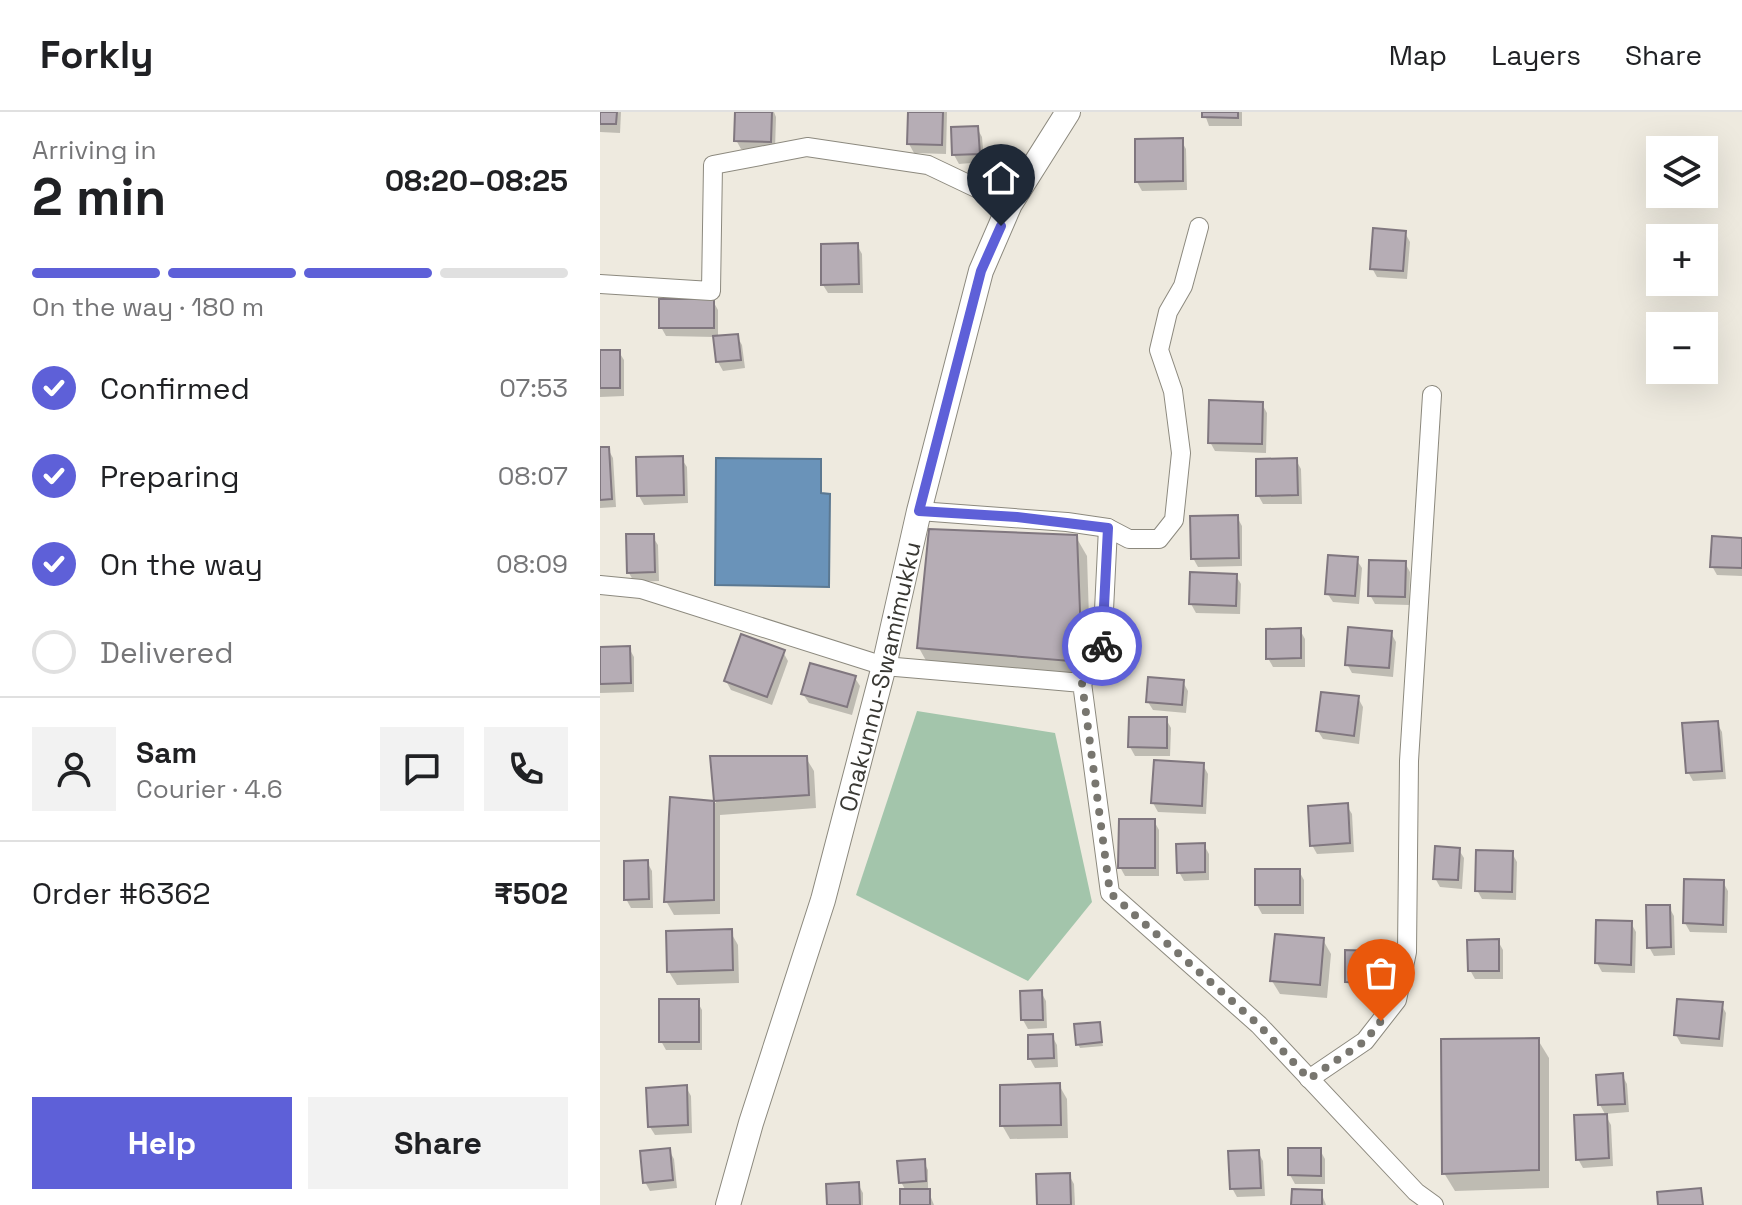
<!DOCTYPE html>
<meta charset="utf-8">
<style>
body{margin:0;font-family:"Space Grotesk",sans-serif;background:#f2f2f2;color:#202124;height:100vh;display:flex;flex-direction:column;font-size:30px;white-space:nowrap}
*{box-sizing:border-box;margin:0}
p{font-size:26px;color:#757577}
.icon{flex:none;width:44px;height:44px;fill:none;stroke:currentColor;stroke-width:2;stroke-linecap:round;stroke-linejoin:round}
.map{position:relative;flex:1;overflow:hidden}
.sheet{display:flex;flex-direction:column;background:#fff;width:600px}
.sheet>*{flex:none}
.tools{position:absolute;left:1046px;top:24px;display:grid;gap:16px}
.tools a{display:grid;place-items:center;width:72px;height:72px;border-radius:0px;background:#fff;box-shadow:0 8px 32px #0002;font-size:40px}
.pin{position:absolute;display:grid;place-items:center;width:68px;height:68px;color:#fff;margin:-82px -34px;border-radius:50% 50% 50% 0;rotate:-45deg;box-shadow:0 0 8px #0007}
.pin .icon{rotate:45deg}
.courier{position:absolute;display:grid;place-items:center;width:80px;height:80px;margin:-40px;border:6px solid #5e60d8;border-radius:50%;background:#fff;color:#222;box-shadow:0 2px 10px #0007}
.overview em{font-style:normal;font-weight:700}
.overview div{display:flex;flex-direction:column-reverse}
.overview{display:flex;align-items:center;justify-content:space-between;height:136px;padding:0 32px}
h1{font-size:52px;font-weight:700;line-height:60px}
.bar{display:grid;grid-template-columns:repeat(4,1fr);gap:12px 8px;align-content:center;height:96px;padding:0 32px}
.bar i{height:10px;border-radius:6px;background:#e0e0e0}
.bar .on{background:#5e60d8}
.bar p{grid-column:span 4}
.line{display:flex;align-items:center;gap:20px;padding:0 32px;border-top:2px solid #e0e0e0}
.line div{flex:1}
.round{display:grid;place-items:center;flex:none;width:84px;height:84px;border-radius:0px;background:#f2f2f2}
ol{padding:0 32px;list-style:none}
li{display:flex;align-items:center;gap:24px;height:88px}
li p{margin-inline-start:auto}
li .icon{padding:8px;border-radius:50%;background:#5e60d8;color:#fff;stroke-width:4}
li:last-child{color:#757577}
li i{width:44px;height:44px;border:4px solid #e0e0e0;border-radius:50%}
.button{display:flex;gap:16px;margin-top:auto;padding:16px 32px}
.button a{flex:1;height:92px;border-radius:0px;background:#5e60d8;color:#fff;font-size:32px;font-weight:700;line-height:92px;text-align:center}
.button a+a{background:#f2f2f2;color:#202124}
header{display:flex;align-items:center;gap:48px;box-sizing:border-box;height:112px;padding:0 40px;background:#fff;border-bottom:2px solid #e0e0e0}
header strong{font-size:38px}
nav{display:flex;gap:44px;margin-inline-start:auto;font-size:28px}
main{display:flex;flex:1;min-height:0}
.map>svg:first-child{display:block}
.green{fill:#a3c5ab}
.water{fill:#6a93b9;stroke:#5b7891;stroke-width:2}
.shadow{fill:#0003}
.building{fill:#b6adb5;stroke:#80777f;stroke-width:2}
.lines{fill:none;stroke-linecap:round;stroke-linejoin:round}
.minor-casing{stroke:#8c897e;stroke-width:20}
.tertiary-casing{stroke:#8c897e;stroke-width:26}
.minor{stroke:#fff;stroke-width:18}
.tertiary{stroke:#fff;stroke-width:24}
.done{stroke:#78766f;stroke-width:8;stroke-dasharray:0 14.4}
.route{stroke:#5e60d8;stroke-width:10}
.labels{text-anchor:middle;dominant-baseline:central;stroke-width:6;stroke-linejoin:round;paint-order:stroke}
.street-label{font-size:24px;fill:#393833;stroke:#eeeadf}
</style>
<header>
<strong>Forkly</strong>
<nav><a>Map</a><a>Layers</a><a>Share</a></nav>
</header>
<main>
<section class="sheet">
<div class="overview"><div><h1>2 min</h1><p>Arriving in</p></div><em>08:20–08:25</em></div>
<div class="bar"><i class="on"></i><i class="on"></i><i class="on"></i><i></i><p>On the way · 180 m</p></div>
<ol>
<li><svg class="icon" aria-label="check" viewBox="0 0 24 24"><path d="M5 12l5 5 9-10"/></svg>Confirmed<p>07:53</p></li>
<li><svg class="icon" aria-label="check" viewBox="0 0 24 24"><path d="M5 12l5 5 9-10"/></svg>Preparing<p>08:07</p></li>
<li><svg class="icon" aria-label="check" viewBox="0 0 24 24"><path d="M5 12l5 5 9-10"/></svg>On the way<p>08:09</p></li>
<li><i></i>Delivered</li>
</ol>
<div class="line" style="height:144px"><a class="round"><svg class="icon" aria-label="person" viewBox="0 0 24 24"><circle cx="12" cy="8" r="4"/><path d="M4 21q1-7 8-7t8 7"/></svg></a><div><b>Sam</b><p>Courier · 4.6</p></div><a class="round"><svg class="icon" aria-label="chat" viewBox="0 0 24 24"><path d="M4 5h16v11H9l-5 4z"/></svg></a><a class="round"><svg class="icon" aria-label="phone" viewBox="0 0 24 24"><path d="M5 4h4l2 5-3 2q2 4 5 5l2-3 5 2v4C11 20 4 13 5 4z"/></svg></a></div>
<div class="line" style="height:104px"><div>Order #6362</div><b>₹502</b></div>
<div class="button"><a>Help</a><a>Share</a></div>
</section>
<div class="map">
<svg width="1142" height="1093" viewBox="0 0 1142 1093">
<rect width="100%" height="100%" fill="#eeeadf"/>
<polygon class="green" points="317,599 455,621 492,790 428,869 256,783"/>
<polygon class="water" points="116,346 221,347 221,381 230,382 229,475 115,473"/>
<g class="shadow">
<polygon points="0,0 21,0 20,21 0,20"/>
<polygon points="137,0 174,0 176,5 175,38 141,37 136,28"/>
<polygon points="310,0 347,0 346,42 314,41 309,32"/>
<polygon points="604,0 642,0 642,14 609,14"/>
<polygon points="377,16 382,25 384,50 359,52 354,43"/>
<polygon points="581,28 586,37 587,78 542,79 537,70"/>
<polygon points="805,121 810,130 807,167 777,165 772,156"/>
<polygon points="257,133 262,142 263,181 228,181 223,173"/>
<polygon points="113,189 118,198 118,226 137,224 142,233 145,256 123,259 118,250 115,225 66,224 61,215"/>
<polygon points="0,240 19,240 24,248 24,284 0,285"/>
<polygon points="662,292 667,301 666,341 615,339 610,330"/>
<polygon points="0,337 8,337 13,346 16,395 0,396"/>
<polygon points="81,346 87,355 88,391 44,393 39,384"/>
<polygon points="696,348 701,357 702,392 663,392 658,383"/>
<polygon points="637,405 642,414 642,454 598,455 593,446"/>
<polygon points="52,424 58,433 59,469 34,470 29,461"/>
<polygon points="476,425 487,444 491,568 329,554 319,536"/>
<polygon points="1142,428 1142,464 1117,463 1112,454"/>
<polygon points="756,447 762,456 759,492 733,490 727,481"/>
<polygon points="805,451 810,460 809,493 775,492 770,483"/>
<polygon points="636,464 641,472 640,502 596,501 591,492"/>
<polygon points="700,518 705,527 705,555 673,555 668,546"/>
<polygon points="791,521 796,530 793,565 752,561 747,552"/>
<polygon points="29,536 34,545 34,580 0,581 0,537"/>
<polygon points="183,540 188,549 172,593 131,578 126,569"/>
<polygon points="255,566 260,574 252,603 209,591 203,582"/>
<polygon points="583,570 588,579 586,601 553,598 548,590"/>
<polygon points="758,586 763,595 759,632 723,627 718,619"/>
<polygon points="566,607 571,616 570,644 535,644 530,635"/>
<polygon points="1117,611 1122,620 1126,667 1093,669 1088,660"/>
<polygon points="112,646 206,646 214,659 216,696 120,703 120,802 74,803 66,789 72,687 116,691"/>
<polygon points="603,653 608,662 606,702 558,700 553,691"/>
<polygon points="747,694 752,702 754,740 717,742 712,733"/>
<polygon points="554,709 559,718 559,764 525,764 520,755"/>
<polygon points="604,733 609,742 609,768 584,769 579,760"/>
<polygon points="859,738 864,746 862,777 840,775 835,766"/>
<polygon points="912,741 917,750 916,788 882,787 877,778"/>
<polygon points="47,750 52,759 53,796 31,796 26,787"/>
<polygon points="699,759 704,768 704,802 662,802 657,793"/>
<polygon points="1123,770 1128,779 1127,821 1090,820 1085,811"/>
<polygon points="1069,795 1074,804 1075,843 1054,844 1049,835"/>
<polygon points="1031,811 1036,820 1035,861 1002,860 997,851"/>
<polygon points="130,819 138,833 139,871 77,873 69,860"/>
<polygon points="723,828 731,842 727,886 680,882 672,869"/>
<polygon points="898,829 903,838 903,867 875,867 870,858"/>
<polygon points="775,841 780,849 779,879 752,879 747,870"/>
<polygon points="441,880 446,889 447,916 428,917 423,908"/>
<polygon points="97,889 102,898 102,938 66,938 61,929"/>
<polygon points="1121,892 1126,901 1123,935 1081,932 1076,923"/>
<polygon points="499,912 503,934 480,936 478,932"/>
<polygon points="452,924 457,933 458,955 435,956 430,947"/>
<polygon points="938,928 949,946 949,1076 855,1079 844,1061"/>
<polygon points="1022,963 1027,972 1029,1000 1005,1002 1000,993"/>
<polygon points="459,973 467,987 468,1026 410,1027 402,1013"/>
<polygon points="86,975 91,984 92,1021 55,1023 50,1015"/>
<polygon points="1006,1004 1011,1013 1013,1054 983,1056 978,1047"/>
<polygon points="69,1038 74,1047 77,1076 50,1079 45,1070"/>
<polygon points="720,1038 725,1047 725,1072 695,1072 690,1063"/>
<polygon points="658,1040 663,1049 665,1084 637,1085 632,1076"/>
<polygon points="323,1049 328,1058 328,1078 334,1093 302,1093 306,1079 301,1070"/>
<polygon points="469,1063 474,1072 475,1093 439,1093"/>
<polygon points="258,1072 263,1081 263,1093 229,1093"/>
<polygon points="721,1080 726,1093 693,1093"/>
</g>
<g class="building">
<polygon points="0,0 17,0 16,12 0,12"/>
<polygon points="135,0 172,0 171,30 134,29"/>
<polygon points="308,0 343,0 342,33 307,32"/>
<polygon points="602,0 638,0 638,6 602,5"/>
<polygon points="378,14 380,42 352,43 351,15"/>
<polygon points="583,26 583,69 535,70 535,27"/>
<polygon points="773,116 806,119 803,159 770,157"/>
<polygon points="258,131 259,172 221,173 221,132"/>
<rect x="59" y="187" width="55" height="29"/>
<polygon points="138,222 141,248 116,250 113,224"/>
<rect x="0" y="238" width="20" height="38"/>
<polygon points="609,288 663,290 662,332 608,331"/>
<polygon points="0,335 9,335 12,387 0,388"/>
<polygon points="83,344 84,383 37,384 36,345"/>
<polygon points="697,346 698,383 656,384 656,347"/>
<polygon points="638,403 639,446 591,447 590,404"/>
<polygon points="329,417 477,423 482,550 317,536"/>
<polygon points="26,422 54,422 55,460 27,461"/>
<polygon points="1112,424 1142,426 1142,456 1110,455"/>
<polygon points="728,443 758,445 755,484 725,482"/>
<polygon points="769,448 806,449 805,485 768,484"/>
<polygon points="590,460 637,462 636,494 589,492"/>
<polygon points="748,515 792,519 789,556 745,553"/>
<polygon points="701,516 701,546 666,547 666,517"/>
<polygon points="141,522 185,538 167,585 124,569"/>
<polygon points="30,534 31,571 0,572 0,535"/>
<polygon points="210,551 256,564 247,595 201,582"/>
<polygon points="548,565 584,568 582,593 546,590"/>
<polygon points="721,580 759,584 754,624 716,619"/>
<polygon points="529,605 567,605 567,636 528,635"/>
<polygon points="1118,609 1122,659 1086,661 1082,611"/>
<polygon points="110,644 207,644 209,683 114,689"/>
<polygon points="554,648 604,651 602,694 551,691"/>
<polygon points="70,685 114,689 114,788 64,790"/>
<polygon points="748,691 750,731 710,734 708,694"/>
<polygon points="519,707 555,707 555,756 518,756"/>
<polygon points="605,731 605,760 577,761 576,732"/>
<polygon points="835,734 860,736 858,768 833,767"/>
<polygon points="876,738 913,739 912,780 875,779"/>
<polygon points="48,748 49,787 24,788 24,749"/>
<rect x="655" y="757" width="45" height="36"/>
<polygon points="1084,767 1124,768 1123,813 1083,811"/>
<polygon points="1046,793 1070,793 1071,835 1047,836"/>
<polygon points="996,808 1032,809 1031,853 995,851"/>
<polygon points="132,817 133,858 67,860 66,819"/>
<polygon points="675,822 724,826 720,873 670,869"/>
<polygon points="899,827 899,859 868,859 867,828"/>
<polygon points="745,838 776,839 776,871 745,870"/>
<polygon points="442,878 443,908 421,908 420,879"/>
<rect x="59" y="887" width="40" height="43"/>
<polygon points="1077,887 1123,890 1119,927 1074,923"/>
<polygon points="500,910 502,930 476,933 474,912"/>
<polygon points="453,922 454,946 428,947 428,923"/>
<polygon points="939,926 939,1058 842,1062 841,927"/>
<polygon points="1023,961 1025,992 998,993 996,963"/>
<polygon points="460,971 461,1013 400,1014 400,973"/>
<polygon points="87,973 88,1013 48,1015 46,976"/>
<polygon points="1007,1002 1009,1046 976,1048 974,1003"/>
<polygon points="70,1036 73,1068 43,1071 40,1039"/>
<polygon points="688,1036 721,1036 721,1064 688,1063"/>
<polygon points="659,1038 661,1076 630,1077 628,1039"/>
<polygon points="325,1047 326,1069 299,1071 297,1049"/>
<polygon points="470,1061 471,1093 437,1093 436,1062"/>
<polygon points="259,1070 260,1093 227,1093 226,1072"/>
<polygon points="1101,1076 1103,1093 1058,1093 1057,1080"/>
<rect x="300" y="1077" width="30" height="16"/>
<polygon points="692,1077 722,1078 722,1093 691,1093"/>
</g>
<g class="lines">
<g class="minor-casing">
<g id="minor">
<polyline points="0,172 111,179 113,53 207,35 328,53 410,92"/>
<polyline points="319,399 467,410 508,416 529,427 559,427 574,408 581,341 573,279 559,238 568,200 583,174 599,115"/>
<polyline points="0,473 41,477 284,554 482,571 510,781 659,913 816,1080 834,1093"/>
<polyline points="482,571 502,539 508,416"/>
<polyline points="709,967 765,929 797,888 807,840 809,649 832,283"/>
</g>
</g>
<g class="tertiary-casing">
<g id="tertiary">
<path id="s1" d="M128,1093L151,1011L223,788L284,554L319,399L381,159L410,92L468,0"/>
</g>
</g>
<use href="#minor" class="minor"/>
<use href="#tertiary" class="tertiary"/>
</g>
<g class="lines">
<polyline class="done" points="502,534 502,539 482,571 510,781 659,913 709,967 765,929 781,909"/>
<polyline class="route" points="401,114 381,159 319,399 417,405 508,416 502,534"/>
</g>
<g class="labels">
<g class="street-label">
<text stroke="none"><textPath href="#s1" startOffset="550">Onakunnu-Swamimukku</textPath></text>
</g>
</g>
</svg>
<div class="tools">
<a><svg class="icon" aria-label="layers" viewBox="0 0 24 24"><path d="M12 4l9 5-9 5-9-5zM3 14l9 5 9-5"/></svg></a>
<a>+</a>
<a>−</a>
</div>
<div class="pin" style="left:781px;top:909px;background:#ea580c"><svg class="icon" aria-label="bag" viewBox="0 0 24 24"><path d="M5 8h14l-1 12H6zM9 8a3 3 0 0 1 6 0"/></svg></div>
<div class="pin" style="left:401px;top:114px;background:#1f2937"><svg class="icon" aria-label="home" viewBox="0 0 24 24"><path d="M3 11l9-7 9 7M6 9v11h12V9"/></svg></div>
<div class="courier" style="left:502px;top:534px"><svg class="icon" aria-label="bike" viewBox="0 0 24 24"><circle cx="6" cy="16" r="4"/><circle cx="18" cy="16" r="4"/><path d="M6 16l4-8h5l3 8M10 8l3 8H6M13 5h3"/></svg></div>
</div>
</main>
